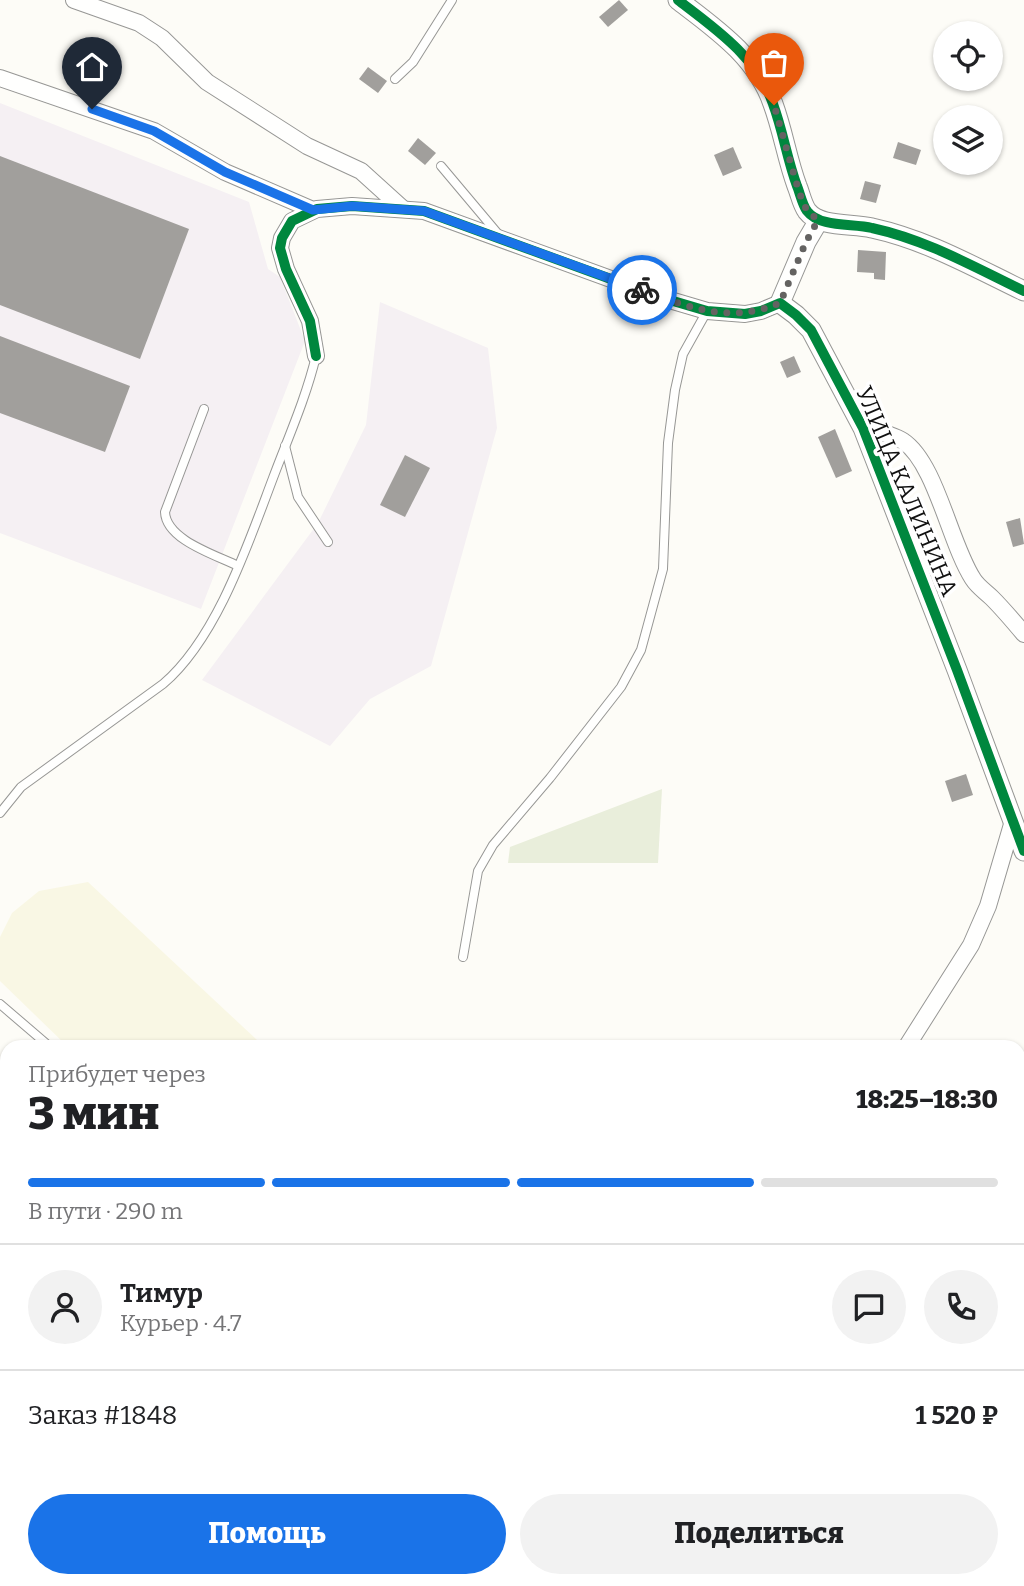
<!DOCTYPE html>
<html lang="ru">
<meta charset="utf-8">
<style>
body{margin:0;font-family:Bitter,serif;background:#f2f2f2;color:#202124;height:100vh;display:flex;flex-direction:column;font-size:26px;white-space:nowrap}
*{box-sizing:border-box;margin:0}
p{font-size:23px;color:#757577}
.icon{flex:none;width:38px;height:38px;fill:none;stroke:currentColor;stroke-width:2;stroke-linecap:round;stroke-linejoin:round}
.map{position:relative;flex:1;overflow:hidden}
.side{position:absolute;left:0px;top:1040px;width:1026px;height:548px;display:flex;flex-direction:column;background:#fff;border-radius:21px 21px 0 0;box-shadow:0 2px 5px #0004}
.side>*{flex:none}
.buttons{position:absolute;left:933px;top:21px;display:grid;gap:14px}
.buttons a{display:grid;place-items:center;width:70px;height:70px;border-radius:50%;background:#fff;box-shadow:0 2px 5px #0004;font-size:35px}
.pin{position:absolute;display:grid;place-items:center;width:60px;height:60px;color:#fff;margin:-72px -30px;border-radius:50% 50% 50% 0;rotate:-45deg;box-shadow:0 0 7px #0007}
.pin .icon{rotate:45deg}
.courier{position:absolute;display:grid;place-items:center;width:70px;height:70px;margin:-35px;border:5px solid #1a73e8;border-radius:50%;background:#fff;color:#222;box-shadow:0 2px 9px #0007}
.summary em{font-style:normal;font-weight:800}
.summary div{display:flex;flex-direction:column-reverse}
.summary{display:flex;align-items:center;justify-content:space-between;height:119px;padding:0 28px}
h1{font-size:46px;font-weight:800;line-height:52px}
.bar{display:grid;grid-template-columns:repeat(4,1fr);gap:10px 7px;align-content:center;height:84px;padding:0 28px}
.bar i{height:9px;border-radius:5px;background:#e0e0e0}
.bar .on{background:#1a73e8}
.bar p{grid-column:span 4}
.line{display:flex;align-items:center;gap:18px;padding:0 28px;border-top:2px solid #e0e0e0}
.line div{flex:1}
.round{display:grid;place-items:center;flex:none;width:74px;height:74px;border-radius:37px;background:#f2f2f2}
.cta{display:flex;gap:14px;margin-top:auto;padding:14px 28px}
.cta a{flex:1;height:80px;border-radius:42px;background:#1a73e8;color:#fff;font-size:28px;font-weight:800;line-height:80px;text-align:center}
.cta a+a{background:#f2f2f2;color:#202124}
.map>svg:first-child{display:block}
.industrial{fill:#f5f0f3}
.farmland{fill:#f9f7e4}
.green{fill:#e7f3d7}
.cemetery{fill:#e9eedb}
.building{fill:#a19f9c}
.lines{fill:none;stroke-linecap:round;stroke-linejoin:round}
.service-casing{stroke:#979795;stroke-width:10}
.minor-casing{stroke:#979795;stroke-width:18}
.tertiary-casing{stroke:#979795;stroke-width:21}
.service{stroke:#fffffe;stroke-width:8}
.minor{stroke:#fffffe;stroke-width:16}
.tertiary{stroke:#fffffe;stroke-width:19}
.cycleway-casing{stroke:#fff;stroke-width:15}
.cycleway{stroke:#00873e;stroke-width:10}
.done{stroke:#646362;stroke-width:7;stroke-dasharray:0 12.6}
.route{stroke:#1a73e8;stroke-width:9}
.labels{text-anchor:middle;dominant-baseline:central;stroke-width:7;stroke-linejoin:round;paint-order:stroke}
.street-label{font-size:23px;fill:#111;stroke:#fff}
</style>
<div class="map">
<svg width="1024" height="1586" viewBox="0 0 1024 1586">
<rect width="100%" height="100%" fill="#fdfcf7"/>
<g class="industrial">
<polygon points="0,103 249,202 268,269 280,277 305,341 201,609 0,533"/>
<polygon points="380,302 488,348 497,428 431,666 370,699 330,746 202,680 318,523 366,425"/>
</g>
<polygon class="farmland" points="88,882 257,1040 251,1046 67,1046 0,981 0,937 12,913 39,891"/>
<polygon class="green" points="230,1580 573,1580 568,1586 228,1586"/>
<polygon class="cemetery" points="662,789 658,863 508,863 510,847"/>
<g class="building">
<polygon points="619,0 628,10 608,27 599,17"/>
<polygon points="368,67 387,81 378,93 359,79"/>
<polygon points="418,138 436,153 425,165 408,151"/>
<polygon points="898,142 921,150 916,165 893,158"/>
<polygon points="733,147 742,168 723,176 714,155"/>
<polygon points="0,156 189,229 140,359 0,305"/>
<polygon points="865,181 881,185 876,203 860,199"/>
<polygon points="858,250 886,252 885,280 874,279 874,273 857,272"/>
<polygon points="0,336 130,386 105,452 0,413"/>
<polygon points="794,356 801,372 787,378 780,362"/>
<polygon points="835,429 852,471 836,478 818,437"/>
<polygon points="405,455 430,468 405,517 380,505"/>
<polygon points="1020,518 1024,544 1013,547 1006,522"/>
<polygon points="966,774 973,795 952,802 945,781"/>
</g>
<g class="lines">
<g class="service-casing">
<g id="service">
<polyline points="395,79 413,62 452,0"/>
<polyline points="441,166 499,235"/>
<path d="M204,409L165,512C166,540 216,555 238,566"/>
<polyline points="285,446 298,497 328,542"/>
<path d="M0,813L21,787L163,684C217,638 248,544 273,478C288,438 306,398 316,356"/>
<polyline points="463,957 478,871 493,845 550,778 621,687 641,650 663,569 668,443 675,390 683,354 707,311"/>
<polyline points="0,1004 49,1046"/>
</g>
</g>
<g class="minor-casing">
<g id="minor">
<polyline points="74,0 139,23 162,38 207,82 307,146 361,171 403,209"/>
<polyline points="0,78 154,131 225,172 313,210"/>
<polyline points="316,356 310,321 286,269 280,248 282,238 292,221 317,209 352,206 424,211 663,298 707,311 745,314 761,311 780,303"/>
<path d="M863,428C876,431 892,434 903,441C936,463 950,544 973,579C978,587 985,591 992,598C1003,609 1014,622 1024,634"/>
<polyline points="907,1046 971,945 988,906 1013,821"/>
<polyline points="1018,1508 1024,1509"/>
</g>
</g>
<g class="tertiary-casing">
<g id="tertiary">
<path d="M678,0C716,29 757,57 773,104C783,131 787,159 797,186C800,193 802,204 807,211C820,228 853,223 872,228C927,240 974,267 1024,291"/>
<polyline points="819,220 806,242 780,303 796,315 811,330 863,428 957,670 1024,851"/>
</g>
</g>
<use href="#service" class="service"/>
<use href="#minor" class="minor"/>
<use href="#tertiary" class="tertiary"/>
<g class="cycleway-casing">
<g id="cycleway">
<path d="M678,0C716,29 757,57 773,104C783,131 787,159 797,186C800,193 802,204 807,211C820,228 853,223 872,228C927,240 974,267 1024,291"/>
<polyline points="316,356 310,321 286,269 280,248 282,238 292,221 317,209 352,206 424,211 663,298 707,311 745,314 761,311 780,303 796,315 811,330 863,428 957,670 1024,851"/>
</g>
</g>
<use href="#cycleway" class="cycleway"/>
</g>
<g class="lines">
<path class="done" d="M642,290C691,308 730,324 780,303L806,242L818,220L807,211L799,192L774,105"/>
<polyline class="route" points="92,109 154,131 225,172 313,210 352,206 424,211 642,290"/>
</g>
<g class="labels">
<g class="street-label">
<text transform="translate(907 491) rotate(67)">УЛИЦА КАЛИНИНА</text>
</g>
</g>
</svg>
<div class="buttons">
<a><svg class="icon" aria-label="locate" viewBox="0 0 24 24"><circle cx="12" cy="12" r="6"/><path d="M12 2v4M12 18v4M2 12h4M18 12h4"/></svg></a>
<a><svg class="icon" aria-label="layers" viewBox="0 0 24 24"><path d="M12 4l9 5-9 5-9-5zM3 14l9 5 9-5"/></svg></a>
</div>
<div class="pin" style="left:774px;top:105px;background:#ea580c"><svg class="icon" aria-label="bag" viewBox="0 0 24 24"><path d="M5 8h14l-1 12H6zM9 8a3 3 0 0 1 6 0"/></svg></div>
<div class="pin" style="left:92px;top:109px;background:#1f2937"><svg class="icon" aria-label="home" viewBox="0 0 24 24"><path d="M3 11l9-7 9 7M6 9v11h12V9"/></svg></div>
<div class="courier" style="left:642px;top:290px"><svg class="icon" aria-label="bike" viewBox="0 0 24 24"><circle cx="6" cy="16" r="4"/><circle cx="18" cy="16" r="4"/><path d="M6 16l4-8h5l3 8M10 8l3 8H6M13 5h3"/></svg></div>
<section class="side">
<div class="summary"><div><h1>3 мин</h1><p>Прибудет через</p></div><em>18:25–18:30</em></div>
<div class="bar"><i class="on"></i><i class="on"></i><i class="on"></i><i></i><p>В пути · 290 m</p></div>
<div class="line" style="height:126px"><a class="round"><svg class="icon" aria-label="person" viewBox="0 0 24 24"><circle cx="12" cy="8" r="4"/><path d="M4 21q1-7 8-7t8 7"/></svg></a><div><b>Тимур</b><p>Курьер · 4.7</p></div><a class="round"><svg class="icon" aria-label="chat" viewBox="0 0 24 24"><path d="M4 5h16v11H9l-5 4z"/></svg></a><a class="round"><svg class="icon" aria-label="phone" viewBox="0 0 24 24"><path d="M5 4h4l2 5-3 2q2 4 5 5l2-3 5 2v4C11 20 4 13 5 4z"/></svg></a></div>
<div class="line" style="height:91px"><div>Заказ #1848</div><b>1 520 ₽</b></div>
<div class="cta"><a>Помощь</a><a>Поделиться</a></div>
</section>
</div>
